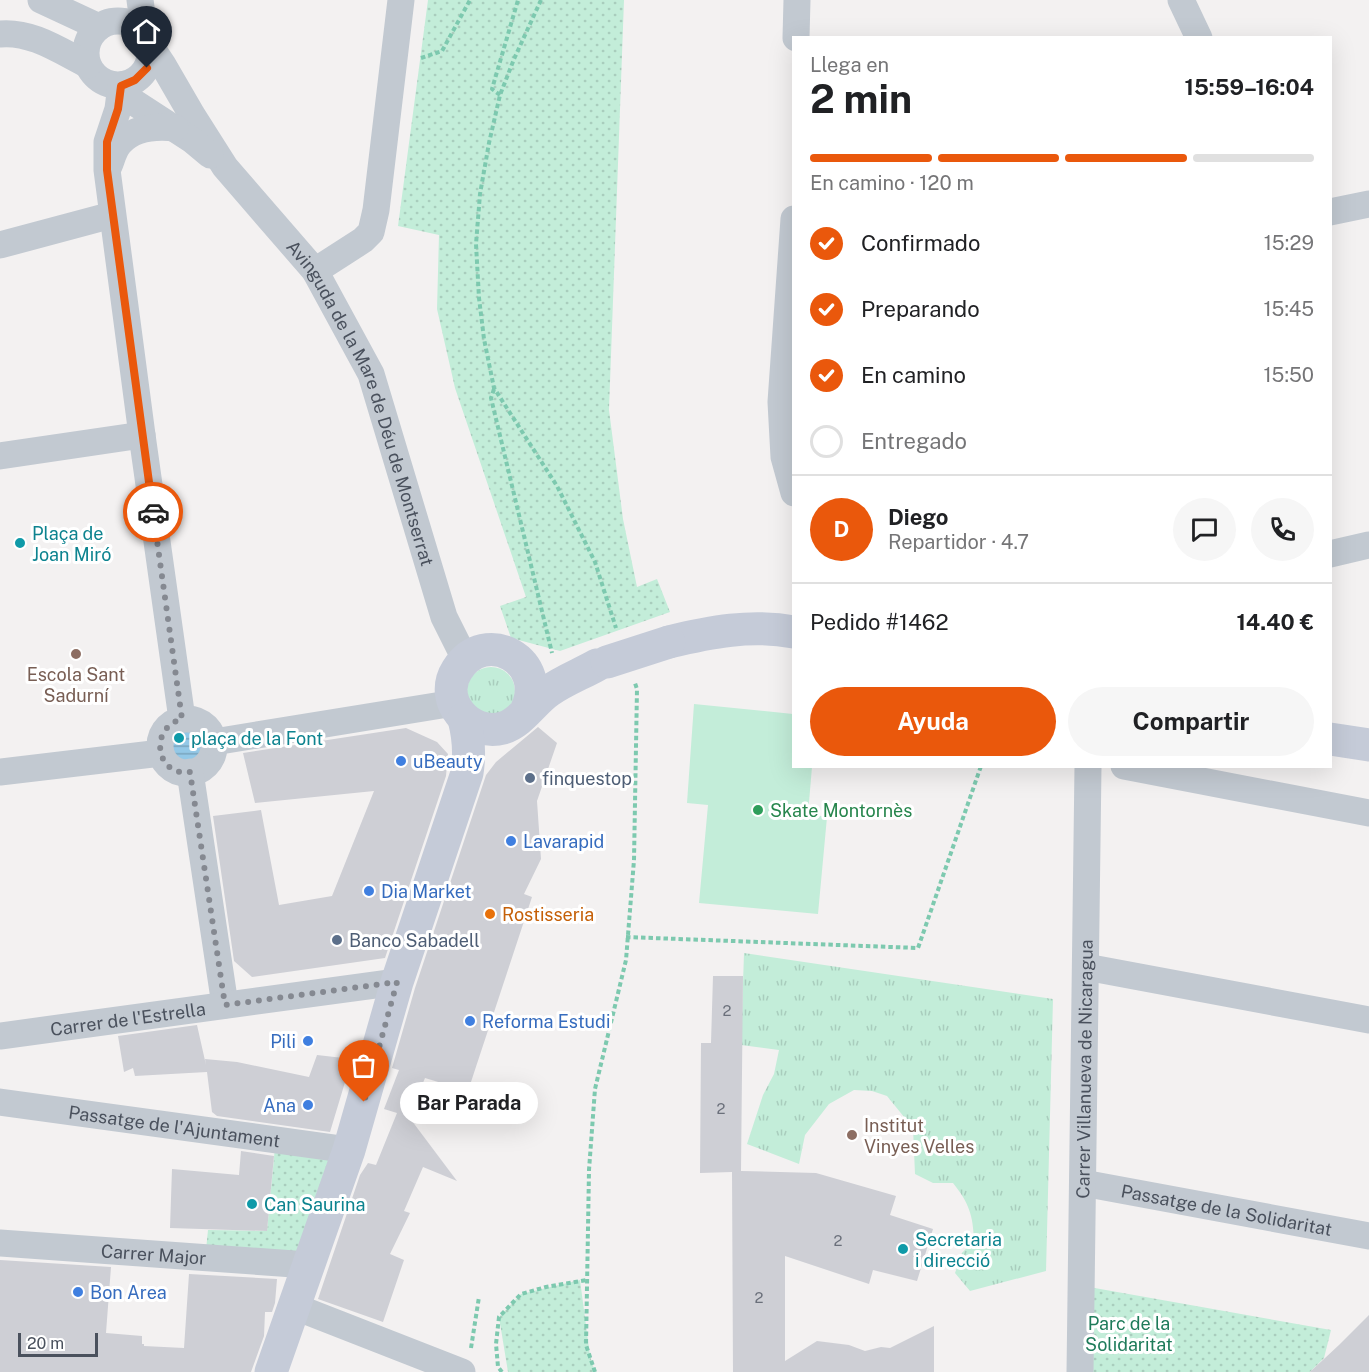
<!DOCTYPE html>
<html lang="es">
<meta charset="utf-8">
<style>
body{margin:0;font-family:"Public Sans",sans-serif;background:#f6f6f6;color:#202124;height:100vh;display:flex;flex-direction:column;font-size:22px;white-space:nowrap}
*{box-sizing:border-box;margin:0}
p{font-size:20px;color:#757577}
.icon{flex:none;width:33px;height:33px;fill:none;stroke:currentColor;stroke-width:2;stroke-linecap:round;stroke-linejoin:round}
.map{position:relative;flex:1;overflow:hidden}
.details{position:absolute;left:792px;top:36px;width:540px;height:732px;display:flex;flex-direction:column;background:#fff;border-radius:0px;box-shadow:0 6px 24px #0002}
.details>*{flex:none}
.scale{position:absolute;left:18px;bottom:15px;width:80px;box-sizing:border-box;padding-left:6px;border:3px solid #4a515d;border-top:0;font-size:16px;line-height:21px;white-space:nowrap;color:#4a515d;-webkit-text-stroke:4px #fff;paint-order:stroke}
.pin{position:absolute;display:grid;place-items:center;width:51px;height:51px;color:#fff;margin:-62px -26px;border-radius:50% 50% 50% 0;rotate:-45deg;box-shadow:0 0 6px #0007}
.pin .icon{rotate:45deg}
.courier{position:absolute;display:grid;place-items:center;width:60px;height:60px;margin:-30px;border:4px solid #ea580c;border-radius:50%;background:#fff;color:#222;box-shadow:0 2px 8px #0007}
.bubble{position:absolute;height:42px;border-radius:21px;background:#fff;box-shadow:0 6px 24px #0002;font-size:20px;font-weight:700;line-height:42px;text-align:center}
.overview em{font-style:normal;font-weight:700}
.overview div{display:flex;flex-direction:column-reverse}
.overview{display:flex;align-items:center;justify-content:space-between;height:102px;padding:0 18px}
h1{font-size:39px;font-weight:700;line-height:45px}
.bar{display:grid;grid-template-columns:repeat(4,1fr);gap:9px 6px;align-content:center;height:72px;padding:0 18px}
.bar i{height:8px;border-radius:4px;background:#e0e0e0}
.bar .on{background:#ea580c}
.bar p{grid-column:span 4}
.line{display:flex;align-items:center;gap:15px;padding:0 18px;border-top:2px solid #e0e0e0}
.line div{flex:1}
.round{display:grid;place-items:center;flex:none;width:63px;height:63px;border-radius:32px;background:#f6f6f6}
ol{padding:0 18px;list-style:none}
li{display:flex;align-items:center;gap:18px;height:66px}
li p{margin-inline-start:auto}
li .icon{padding:6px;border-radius:50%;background:#ea580c;color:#fff;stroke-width:4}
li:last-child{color:#757577}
li i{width:33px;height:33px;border:3px solid #e0e0e0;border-radius:50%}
.button{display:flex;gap:12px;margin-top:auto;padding:12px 18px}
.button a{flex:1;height:69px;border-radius:36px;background:#ea580c;color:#fff;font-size:24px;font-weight:700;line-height:69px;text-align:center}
.button a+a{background:#f6f6f6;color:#202124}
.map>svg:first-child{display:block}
.grass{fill:url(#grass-tufts)}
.park{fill:url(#park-dots)}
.pitch{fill:#c3edd9}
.water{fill:url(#water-rules)}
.building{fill:#cecfd5}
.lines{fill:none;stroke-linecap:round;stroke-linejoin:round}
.path{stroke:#7dc9af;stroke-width:4;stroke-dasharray:4.5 3;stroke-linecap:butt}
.street{stroke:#c2c9d1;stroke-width:27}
.secondary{stroke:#c5cbd8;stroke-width:33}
.secondary-bridge{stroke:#c5cbd8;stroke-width:33}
.done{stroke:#858991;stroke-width:6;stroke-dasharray:0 10.8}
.route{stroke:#ea580c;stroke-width:8}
.culture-dot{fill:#0f9aa8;stroke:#fff;stroke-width:2}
.education-dot{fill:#8d6e63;stroke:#fff;stroke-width:2}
.shop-dot{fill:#3f7fe0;stroke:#fff;stroke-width:2}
.service-dot{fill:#5c6f8a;stroke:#fff;stroke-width:2}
.leisure-dot{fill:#2e9e5b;stroke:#fff;stroke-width:2}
.food-dot{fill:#e8710a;stroke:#fff;stroke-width:2}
.labels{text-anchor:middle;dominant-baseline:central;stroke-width:6;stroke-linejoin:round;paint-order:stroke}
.number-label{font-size:15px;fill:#6b707b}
.street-label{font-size:18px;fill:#4a515d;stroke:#fff}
.culture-label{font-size:18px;fill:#0d838f;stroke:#fff;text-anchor:start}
.education-label{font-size:18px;fill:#785e54;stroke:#fff}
.shop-label{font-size:18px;fill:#366cbe;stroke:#fff;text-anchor:start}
.service-label{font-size:18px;fill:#4e5e75;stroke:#fff;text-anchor:start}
.leisure-label{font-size:18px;fill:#27864d;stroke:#fff;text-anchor:start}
.food-label{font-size:18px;fill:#c56008;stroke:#fff;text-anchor:start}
.park-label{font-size:18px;fill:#1e7b5a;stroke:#fff}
</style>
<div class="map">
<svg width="1369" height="1372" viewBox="0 0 1369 1372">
<defs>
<pattern id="grass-tufts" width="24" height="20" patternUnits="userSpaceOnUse" patternTransform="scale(1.5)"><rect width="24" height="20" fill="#c3edd9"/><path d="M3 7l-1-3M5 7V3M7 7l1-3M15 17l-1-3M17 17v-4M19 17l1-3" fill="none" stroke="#a9cdbd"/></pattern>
<pattern id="park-dots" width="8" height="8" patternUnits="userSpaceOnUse" patternTransform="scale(1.5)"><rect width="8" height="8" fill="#c3edd9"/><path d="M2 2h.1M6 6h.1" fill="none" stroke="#a9cdbd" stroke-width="1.8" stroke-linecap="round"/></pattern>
<pattern id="water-rules" width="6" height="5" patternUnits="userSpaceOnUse" patternTransform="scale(1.5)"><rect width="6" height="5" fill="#93c8e7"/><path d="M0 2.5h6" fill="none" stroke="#7aa5be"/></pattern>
</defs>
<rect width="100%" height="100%" fill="#f3f1f1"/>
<g class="grass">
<circle cx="491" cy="691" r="24"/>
<path d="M744,953L1053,999L1046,1271L970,1291L955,1273L962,1253L974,1240C973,1215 969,1203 953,1183H933L915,1174L913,1128L887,1096L872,1091L854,1090L829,1104L805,1135L799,1164L747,1144L763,1095L774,1074L779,1050L741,1045Z"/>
</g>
<g class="park">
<polygon points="428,0 624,0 609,410 623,519 637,587 657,579 670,612 560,651 511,638 500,606 526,597 455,388 437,309 439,235 398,226"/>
<polygon points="275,1147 339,1156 301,1257 206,1250 208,1230 267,1231"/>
<polygon points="580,1280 590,1356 595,1372 508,1372 499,1317 521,1294"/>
<polygon points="1089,1287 1331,1330 1324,1358 1310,1372 1087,1372"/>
</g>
<polygon class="pitch" points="694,704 793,714 794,766 812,767 808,814 827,817 818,914 699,903 708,805 687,803"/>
<circle class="water" cx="187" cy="748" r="19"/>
<g class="building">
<polygon points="538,727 557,743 537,801 541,859 524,894 532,897 468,1091 425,1078 409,1117 457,1181 423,1167 404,1211 410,1213 390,1254 404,1260 383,1322 318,1299 360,1175 368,1163 376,1165 397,1113 384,1109 399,1070 392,1068 415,988 486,775 496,762"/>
<polygon points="406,728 437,742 448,754 446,776 385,958 252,977 234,961 213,816 261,810 279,905 332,896 374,791 255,803 243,753"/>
<polygon points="713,976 743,976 741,1171 816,1173 896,1196 890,1215 933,1229 917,1281 873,1270 869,1284 785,1256 785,1361 817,1341 849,1345 865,1351 881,1347 890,1348 934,1326 934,1372 733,1372 732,1172 700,1173 701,1043 711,1043"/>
<polygon points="197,1025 206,1065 205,1059 237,1062 309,1077 317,1055 352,1059 330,1132 217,1116 212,1112 207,1072 135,1076 133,1068 124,1072 118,1036"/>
<polygon points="241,1151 274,1156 267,1231 170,1228 172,1169 239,1175"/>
<polygon points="0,1260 111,1267 106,1333 142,1336 142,1344 144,1344 144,1346 184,1348 189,1274 277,1279 275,1303 272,1312 265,1312 264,1336 251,1372 0,1372"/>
<polygon points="1369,1315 1369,1372 1310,1372 1339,1345"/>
</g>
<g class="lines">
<g class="path">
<polyline points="541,0 514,59 500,95 489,143 480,194 476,244 479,298 484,339 494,388 557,486 595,562 616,628"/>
<polyline points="421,58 442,51 470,0"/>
<polyline points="500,95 492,89 518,0"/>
<polyline points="494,389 491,398 552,653"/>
<polyline points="626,937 918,948 981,766"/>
<polyline points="471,1348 479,1297"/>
<polyline points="502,1372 498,1367 496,1344 499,1317 521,1294 546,1287 587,1280"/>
<polyline points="595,1372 586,1345 589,1170 595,1089 626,960 634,860 637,689 635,683"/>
</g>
<g class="street">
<polyline points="41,0 99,27"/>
<polyline points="140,0 145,36"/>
<polyline points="1181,0 1199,38"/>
<circle cx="118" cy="53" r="32"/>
<path d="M0,34C32,31 60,51 88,65"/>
<polyline points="796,38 797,0"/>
<path id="s1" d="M149,44L163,65L192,115L225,167L315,271L371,374L444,617L465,659"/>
<polyline points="121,85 118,109 107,142 107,170 142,435 182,719"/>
<polyline points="124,85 132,101 192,140 210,155"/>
<path d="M109,166C112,159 114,149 120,143C133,128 156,126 175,128"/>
<polyline points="1330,212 1369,204"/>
<polyline points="794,219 781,402 784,457 794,493"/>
<polyline points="0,245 112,215"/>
<polyline points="315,271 363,240 371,232 376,210 401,0"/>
<polyline points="0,456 142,435"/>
<polyline points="1330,554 1369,545"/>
<circle cx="187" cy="746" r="27"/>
<polyline points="214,742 454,703"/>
<polyline points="1124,766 1369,813"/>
<polyline points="0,772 161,753"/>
<polyline points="190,772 225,1005"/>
<polyline points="1086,967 1369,1020"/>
<path id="s2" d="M0,1036L397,982"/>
<path id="s3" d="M0,1102L349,1150"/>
<path id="s4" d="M1083,1183L1369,1236"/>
<path id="s5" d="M0,1243L308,1265"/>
<polyline points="293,1306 462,1372"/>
<path id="s6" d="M1080,1372L1088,766"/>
</g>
<g class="secondary">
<path d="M669,642C710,632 751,624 794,632"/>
<path d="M526,711C550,661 485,625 457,670C438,700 469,737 503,728C521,723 533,702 549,691C563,681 581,674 597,665"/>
<polyline points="1330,739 1369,745"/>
<path d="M271,1372L349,1150L397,982L467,773C470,754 469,738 464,719"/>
</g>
<polyline class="secondary-bridge" points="607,662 669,642"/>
</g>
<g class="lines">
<path class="done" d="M153,512L182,719C148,728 156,777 190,772L225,1005L397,982L364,1102"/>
<polyline class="route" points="147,68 135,80 121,86 118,109 107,142 107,170 153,512"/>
</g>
<g class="culture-dot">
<circle cx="20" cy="543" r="6"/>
<circle cx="179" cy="738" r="6"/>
<circle cx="252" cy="1204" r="6"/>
<circle cx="903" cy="1249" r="6"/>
</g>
<g class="education-dot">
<circle cx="76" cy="654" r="6"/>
<circle cx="852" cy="1135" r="6"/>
</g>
<g class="shop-dot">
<circle cx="401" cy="761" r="6"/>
<circle cx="511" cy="841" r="6"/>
<circle cx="369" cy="891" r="6"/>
<circle cx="470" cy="1021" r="6"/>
<circle cx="308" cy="1041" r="6"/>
<circle cx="308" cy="1105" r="6"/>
<circle cx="78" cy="1292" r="6"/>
</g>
<g class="service-dot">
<circle cx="530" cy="778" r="6"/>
<circle cx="337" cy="940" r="6"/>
</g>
<circle class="leisure-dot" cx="758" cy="810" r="6"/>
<circle class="food-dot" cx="490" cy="914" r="6"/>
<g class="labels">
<g class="number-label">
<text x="727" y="1010">2</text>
<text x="721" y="1108">2</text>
<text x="838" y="1240">2</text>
<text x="759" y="1297">2</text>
</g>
<g class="street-label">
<text stroke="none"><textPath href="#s1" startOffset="422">Avinguda de la Mare de Déu de Montserrat</textPath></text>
<text stroke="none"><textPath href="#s2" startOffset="129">Carrer de l'Estrella</textPath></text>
<text stroke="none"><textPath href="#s6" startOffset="303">Carrer Villanueva de Nicaragua</textPath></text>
<text stroke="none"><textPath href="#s3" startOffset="176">Passatge de l'Ajuntament</textPath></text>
<text stroke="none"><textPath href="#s4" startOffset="146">Passatge de la Solidaritat</textPath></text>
<text stroke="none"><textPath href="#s5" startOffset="154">Carrer Major</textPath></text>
</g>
<g class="culture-label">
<text x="32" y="533">Plaça de<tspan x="32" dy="21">Joan Miró</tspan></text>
<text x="191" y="738">plaça de la Font</text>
<text x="264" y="1204">Can Saurina</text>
<text x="915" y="1239">Secretaria<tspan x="915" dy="21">i direcció</tspan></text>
</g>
<g class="education-label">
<text x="76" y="674">Escola Sant<tspan x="76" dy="21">Sadurní</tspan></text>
<text x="864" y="1125" text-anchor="start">Institut<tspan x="864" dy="21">Vinyes Velles</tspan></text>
</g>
<g class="shop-label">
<text x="413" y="761">uBeauty</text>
<text x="523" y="841">Lavarapid</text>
<text x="381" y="891">Dia Market</text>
<text x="482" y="1021">Reforma Estudi</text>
<text x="296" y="1041" text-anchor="end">Pili</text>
<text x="296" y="1105" text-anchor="end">Ana</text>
<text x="90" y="1292">Bon Area</text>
</g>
<g class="service-label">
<text x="542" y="778">finquestop</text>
<text x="349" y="940">Banco Sabadell</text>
</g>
<g class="leisure-label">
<text x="770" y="810">Skate Montornès</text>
</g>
<g class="food-label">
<text x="502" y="914">Rostisseria</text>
</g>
<g class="park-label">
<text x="1129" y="1323">Parc de la<tspan x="1129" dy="21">Solidaritat</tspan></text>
</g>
</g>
</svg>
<div class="scale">20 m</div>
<div class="pin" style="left:364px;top:1102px;background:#ea580c"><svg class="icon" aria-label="bag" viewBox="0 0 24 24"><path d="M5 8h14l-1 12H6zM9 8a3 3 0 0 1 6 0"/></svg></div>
<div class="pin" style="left:147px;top:68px;background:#1f2937"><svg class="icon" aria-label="home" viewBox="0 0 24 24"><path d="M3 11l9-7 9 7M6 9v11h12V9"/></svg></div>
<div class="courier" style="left:153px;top:512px"><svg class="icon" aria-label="car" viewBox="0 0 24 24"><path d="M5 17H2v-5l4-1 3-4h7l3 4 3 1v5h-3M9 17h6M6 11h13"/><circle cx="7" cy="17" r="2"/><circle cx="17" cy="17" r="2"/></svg></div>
<div class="bubble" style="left:400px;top:1082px;width:138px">Bar Parada</div>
<section class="details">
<div class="overview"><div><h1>2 min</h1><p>Llega en</p></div><em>15:59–16:04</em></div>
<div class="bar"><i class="on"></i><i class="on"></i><i class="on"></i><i></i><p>En camino · 120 m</p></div>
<ol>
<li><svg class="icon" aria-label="check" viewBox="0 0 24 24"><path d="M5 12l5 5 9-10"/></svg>Confirmado<p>15:29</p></li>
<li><svg class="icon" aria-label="check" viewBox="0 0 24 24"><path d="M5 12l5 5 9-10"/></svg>Preparando<p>15:45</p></li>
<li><svg class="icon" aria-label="check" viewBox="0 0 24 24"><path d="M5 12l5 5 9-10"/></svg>En camino<p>15:50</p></li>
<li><i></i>Entregado</li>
</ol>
<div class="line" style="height:108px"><b class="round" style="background:#ea580c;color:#fff">D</b><div><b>Diego</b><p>Repartidor · 4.7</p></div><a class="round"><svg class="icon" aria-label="chat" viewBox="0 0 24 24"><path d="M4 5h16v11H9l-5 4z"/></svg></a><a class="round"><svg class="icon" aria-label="phone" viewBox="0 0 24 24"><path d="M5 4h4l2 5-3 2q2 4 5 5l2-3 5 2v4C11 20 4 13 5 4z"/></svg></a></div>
<div class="line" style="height:78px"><div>Pedido #1462</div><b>14.40 €</b></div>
<div class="button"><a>Ayuda</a><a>Compartir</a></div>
</section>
</div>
